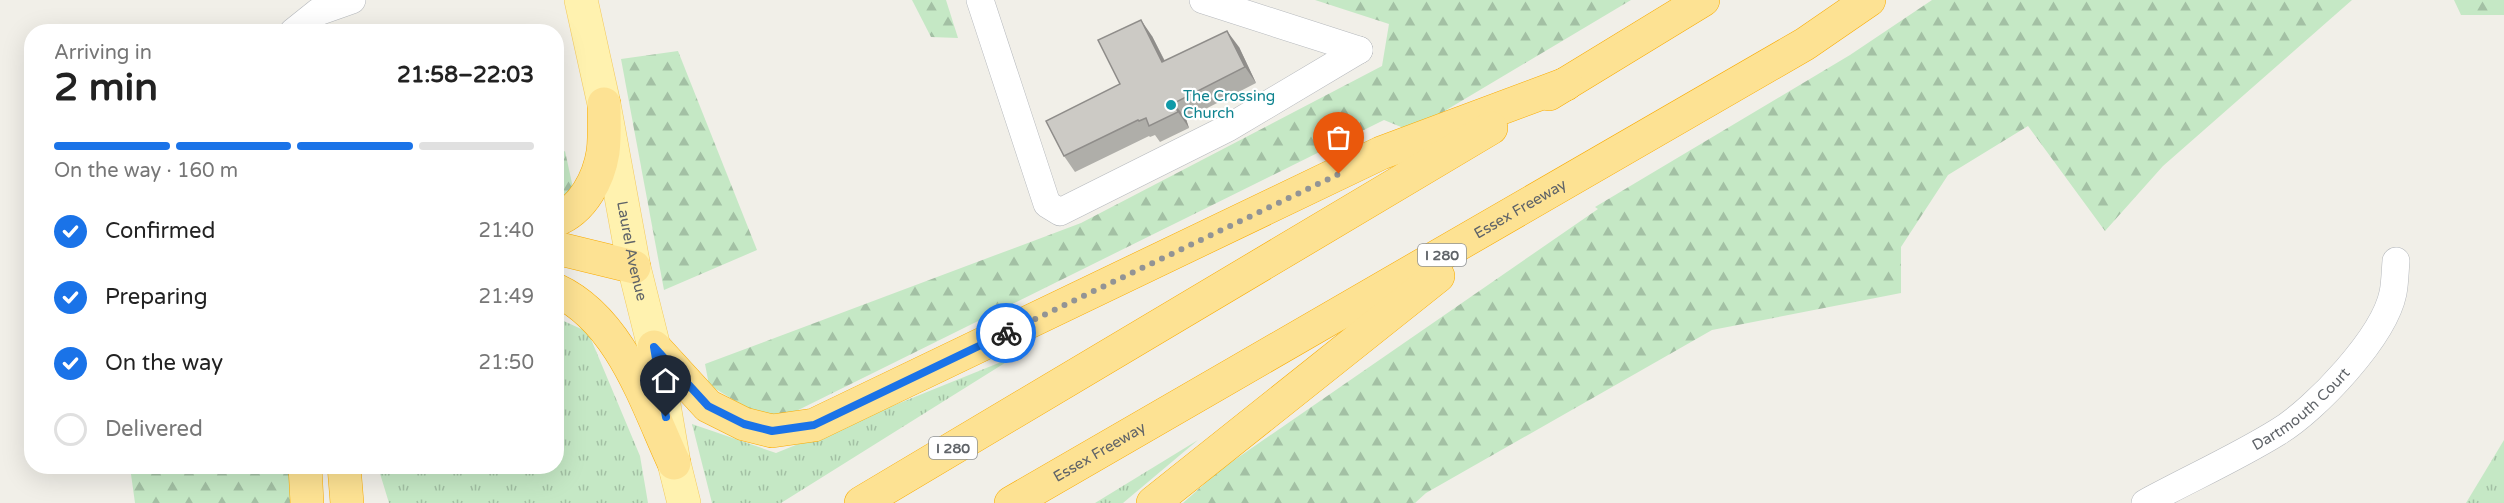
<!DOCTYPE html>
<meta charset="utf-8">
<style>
body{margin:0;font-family:"Varela Round",sans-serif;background:#f2f2f2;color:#222;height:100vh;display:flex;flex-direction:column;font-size:22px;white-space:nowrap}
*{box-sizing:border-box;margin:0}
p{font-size:20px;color:#767676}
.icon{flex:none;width:33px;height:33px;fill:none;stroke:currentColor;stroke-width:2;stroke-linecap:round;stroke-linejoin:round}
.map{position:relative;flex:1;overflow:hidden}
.sheet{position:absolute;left:24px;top:24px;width:540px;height:450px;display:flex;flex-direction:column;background:#fff;border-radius:24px;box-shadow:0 6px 24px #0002}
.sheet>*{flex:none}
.pin{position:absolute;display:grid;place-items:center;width:51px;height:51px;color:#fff;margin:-62px -26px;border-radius:50% 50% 50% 0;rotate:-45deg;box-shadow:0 0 6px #0007}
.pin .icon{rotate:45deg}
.courier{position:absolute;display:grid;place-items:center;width:60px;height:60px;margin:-30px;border:4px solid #1a73e8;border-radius:50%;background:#fff;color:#222;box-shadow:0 2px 8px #0007}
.headline em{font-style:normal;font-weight:700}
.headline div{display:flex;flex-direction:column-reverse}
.headline{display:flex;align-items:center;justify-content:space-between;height:102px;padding:0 30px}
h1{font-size:39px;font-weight:700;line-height:45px}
.bar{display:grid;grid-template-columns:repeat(4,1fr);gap:9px 6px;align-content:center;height:72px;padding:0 30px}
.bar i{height:8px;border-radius:4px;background:#e0e0e0}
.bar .current{background:#1a73e8}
.bar p{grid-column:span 4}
ol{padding:0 30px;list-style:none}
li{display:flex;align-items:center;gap:18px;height:66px}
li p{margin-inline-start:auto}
li .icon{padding:6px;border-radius:50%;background:#1a73e8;color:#fff;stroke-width:4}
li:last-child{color:#767676}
li i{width:33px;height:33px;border:3px solid #e0e0e0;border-radius:50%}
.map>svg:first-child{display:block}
.grass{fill:url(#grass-tufts)}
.forest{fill:url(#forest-firs)}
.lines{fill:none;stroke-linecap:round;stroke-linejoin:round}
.minor-casing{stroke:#b5b8bc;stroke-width:28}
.major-casing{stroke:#f2c960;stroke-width:34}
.highway-casing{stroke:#f9ab00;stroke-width:34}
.minor{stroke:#fff;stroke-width:27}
.major{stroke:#fff2af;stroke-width:33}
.highway{stroke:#fde293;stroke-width:33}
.wall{fill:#afaea9}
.shaded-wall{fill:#8f8d8a}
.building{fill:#cccac5;stroke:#8f8d8a;stroke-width:1.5}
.done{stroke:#929495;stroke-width:6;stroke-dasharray:0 10.8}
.route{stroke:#1a73e8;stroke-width:8}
.culture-dot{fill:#0f9aa8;stroke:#fff;stroke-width:2}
.labels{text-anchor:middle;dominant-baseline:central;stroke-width:4.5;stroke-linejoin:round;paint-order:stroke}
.shield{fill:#fff;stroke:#8f9295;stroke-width:1.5}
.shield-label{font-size:14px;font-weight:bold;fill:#5f6368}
.culture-label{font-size:15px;fill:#0d838f;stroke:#fff;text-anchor:start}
.street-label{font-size:15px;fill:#5f6368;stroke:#fff}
</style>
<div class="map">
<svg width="2504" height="503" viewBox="0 0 2504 503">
<defs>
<pattern id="grass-tufts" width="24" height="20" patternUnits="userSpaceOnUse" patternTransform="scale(1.5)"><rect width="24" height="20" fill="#c5e8c5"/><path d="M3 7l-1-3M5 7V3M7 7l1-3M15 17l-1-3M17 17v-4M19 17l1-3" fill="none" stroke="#a3c0a4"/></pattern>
<pattern id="forest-firs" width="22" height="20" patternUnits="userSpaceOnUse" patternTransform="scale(1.5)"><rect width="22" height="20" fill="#c5e8c5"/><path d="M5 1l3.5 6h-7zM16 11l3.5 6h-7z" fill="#a3c0a4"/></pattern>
</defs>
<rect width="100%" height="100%" fill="#f1efe8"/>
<g class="grass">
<polygon points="557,318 588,332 640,456 648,503 389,503 378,467 556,466"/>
<polygon points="1016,356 781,503 712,503 692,424 776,453"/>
<polygon points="1198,440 1123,503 1095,503"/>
<polygon points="2504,440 2504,503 2466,503"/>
</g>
<g class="forest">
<polygon points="912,0 946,0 958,38 931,37"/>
<polygon points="1315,0 1631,0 1411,131 1384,120 772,423 709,385 705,364 1081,223 1382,66 1389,24"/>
<polygon points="1932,0 2352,0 2163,166 2105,231 2028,126 1948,175 1901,247 1901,293 1712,330 1426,493 1415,503 1183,503 1220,470 1598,209 1595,207 1850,55"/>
<polygon points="2454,0 2504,0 2504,15 2461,15"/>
<polygon points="678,51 757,250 664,290 621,59"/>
<polygon points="565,151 573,188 557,207 557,155"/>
<polygon points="130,467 312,467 313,503 135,503"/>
</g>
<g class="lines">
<g class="minor-casing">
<g id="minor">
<polyline points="980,0 1047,204 1060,212 1228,128 1359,50"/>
<polyline points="1203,0 1359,50"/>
<polyline points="293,32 318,12 352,0"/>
<path id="s1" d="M2145,503C2189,479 2236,458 2278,432C2316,409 2384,337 2393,293C2395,283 2395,272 2396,261"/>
</g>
</g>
<g class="major-casing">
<g id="major">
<path id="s2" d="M581,0L604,104L634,267L654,347L674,463L684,503"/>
</g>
</g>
<g class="highway-casing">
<g id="highway">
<polyline points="1549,94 1703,0"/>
<path d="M556,220C583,210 599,178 603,152C605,137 604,120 604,104"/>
<polyline points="556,248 634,267"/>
<path d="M556,290C621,320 646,403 674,463"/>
<polyline points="654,347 708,406 744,424 772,431 814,425 1381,153 1566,84"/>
<polyline points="305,466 307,503"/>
<polyline points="344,466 347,503"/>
<polyline points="861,503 1491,128"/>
<path id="s3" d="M1011,503L1805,44L1869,0"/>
<polyline points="1153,503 1438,276"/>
</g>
</g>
<use href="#minor" class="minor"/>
<use href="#major" class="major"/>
<use href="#highway" class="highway"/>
</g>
<polygon class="wall" points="1152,36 1165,61 1239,47 1256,83 1186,119 1189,128 1160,142 1155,135 1150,137 1149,136 1075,172 1064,156 1120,84"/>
<g class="shaded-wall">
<polygon points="1141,20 1152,36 1173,78 1162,62"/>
<polygon points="1227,31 1239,47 1256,83 1245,67"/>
<polygon points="1174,103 1186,119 1189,128 1178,112"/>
</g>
<polygon class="building" points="1141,20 1162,62 1227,31 1245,67 1174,103 1178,112 1149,126 1146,118 1139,121 1138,120 1064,156 1046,121 1120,84 1098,40"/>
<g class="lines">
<polyline class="done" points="1006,333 1339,174"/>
<polyline class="route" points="666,417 654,347 708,406 744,424 772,431 814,425 1006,333"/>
</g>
<circle class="culture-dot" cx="1171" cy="105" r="6"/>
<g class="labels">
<g class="shield">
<rect x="1418" y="244" width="48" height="22" rx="4.5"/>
<rect x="929" y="437" width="48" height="22" rx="4.5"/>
</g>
<g class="shield-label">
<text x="1442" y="255">I 280</text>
<text x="953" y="448">I 280</text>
</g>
<g class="culture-label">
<text x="1183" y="96">The Crossing<tspan x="1183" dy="17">Church</tspan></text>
</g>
<g class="street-label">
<text stroke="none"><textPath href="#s3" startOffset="588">Essex Freeway</textPath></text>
<text stroke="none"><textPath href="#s2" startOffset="256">Laurel Avenue</textPath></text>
<text stroke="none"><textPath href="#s1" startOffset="183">Dartmouth Court</textPath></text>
<text stroke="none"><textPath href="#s3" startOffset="102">Essex Freeway</textPath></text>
</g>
</g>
</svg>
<div class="pin" style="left:1339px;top:174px;background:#ea580c"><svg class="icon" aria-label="bag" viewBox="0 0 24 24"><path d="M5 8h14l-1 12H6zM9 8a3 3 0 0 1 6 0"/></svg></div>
<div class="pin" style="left:666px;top:417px;background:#1f2937"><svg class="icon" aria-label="home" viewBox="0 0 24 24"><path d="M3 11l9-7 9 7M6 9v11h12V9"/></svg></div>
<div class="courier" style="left:1006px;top:333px"><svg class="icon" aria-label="bike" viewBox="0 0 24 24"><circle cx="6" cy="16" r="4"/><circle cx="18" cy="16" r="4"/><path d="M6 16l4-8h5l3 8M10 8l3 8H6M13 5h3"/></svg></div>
<section class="sheet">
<div class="headline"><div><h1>2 min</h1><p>Arriving in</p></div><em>21:58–22:03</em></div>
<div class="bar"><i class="current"></i><i class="current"></i><i class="current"></i><i></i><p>On the way · 160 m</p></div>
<ol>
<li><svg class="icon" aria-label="check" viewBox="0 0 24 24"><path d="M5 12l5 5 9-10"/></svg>Confirmed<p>21:40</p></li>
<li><svg class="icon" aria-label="check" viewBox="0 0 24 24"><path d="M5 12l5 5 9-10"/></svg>Preparing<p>21:49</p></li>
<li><svg class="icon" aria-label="check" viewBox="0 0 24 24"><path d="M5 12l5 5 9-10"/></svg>On the way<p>21:50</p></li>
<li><i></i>Delivered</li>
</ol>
</section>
</div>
